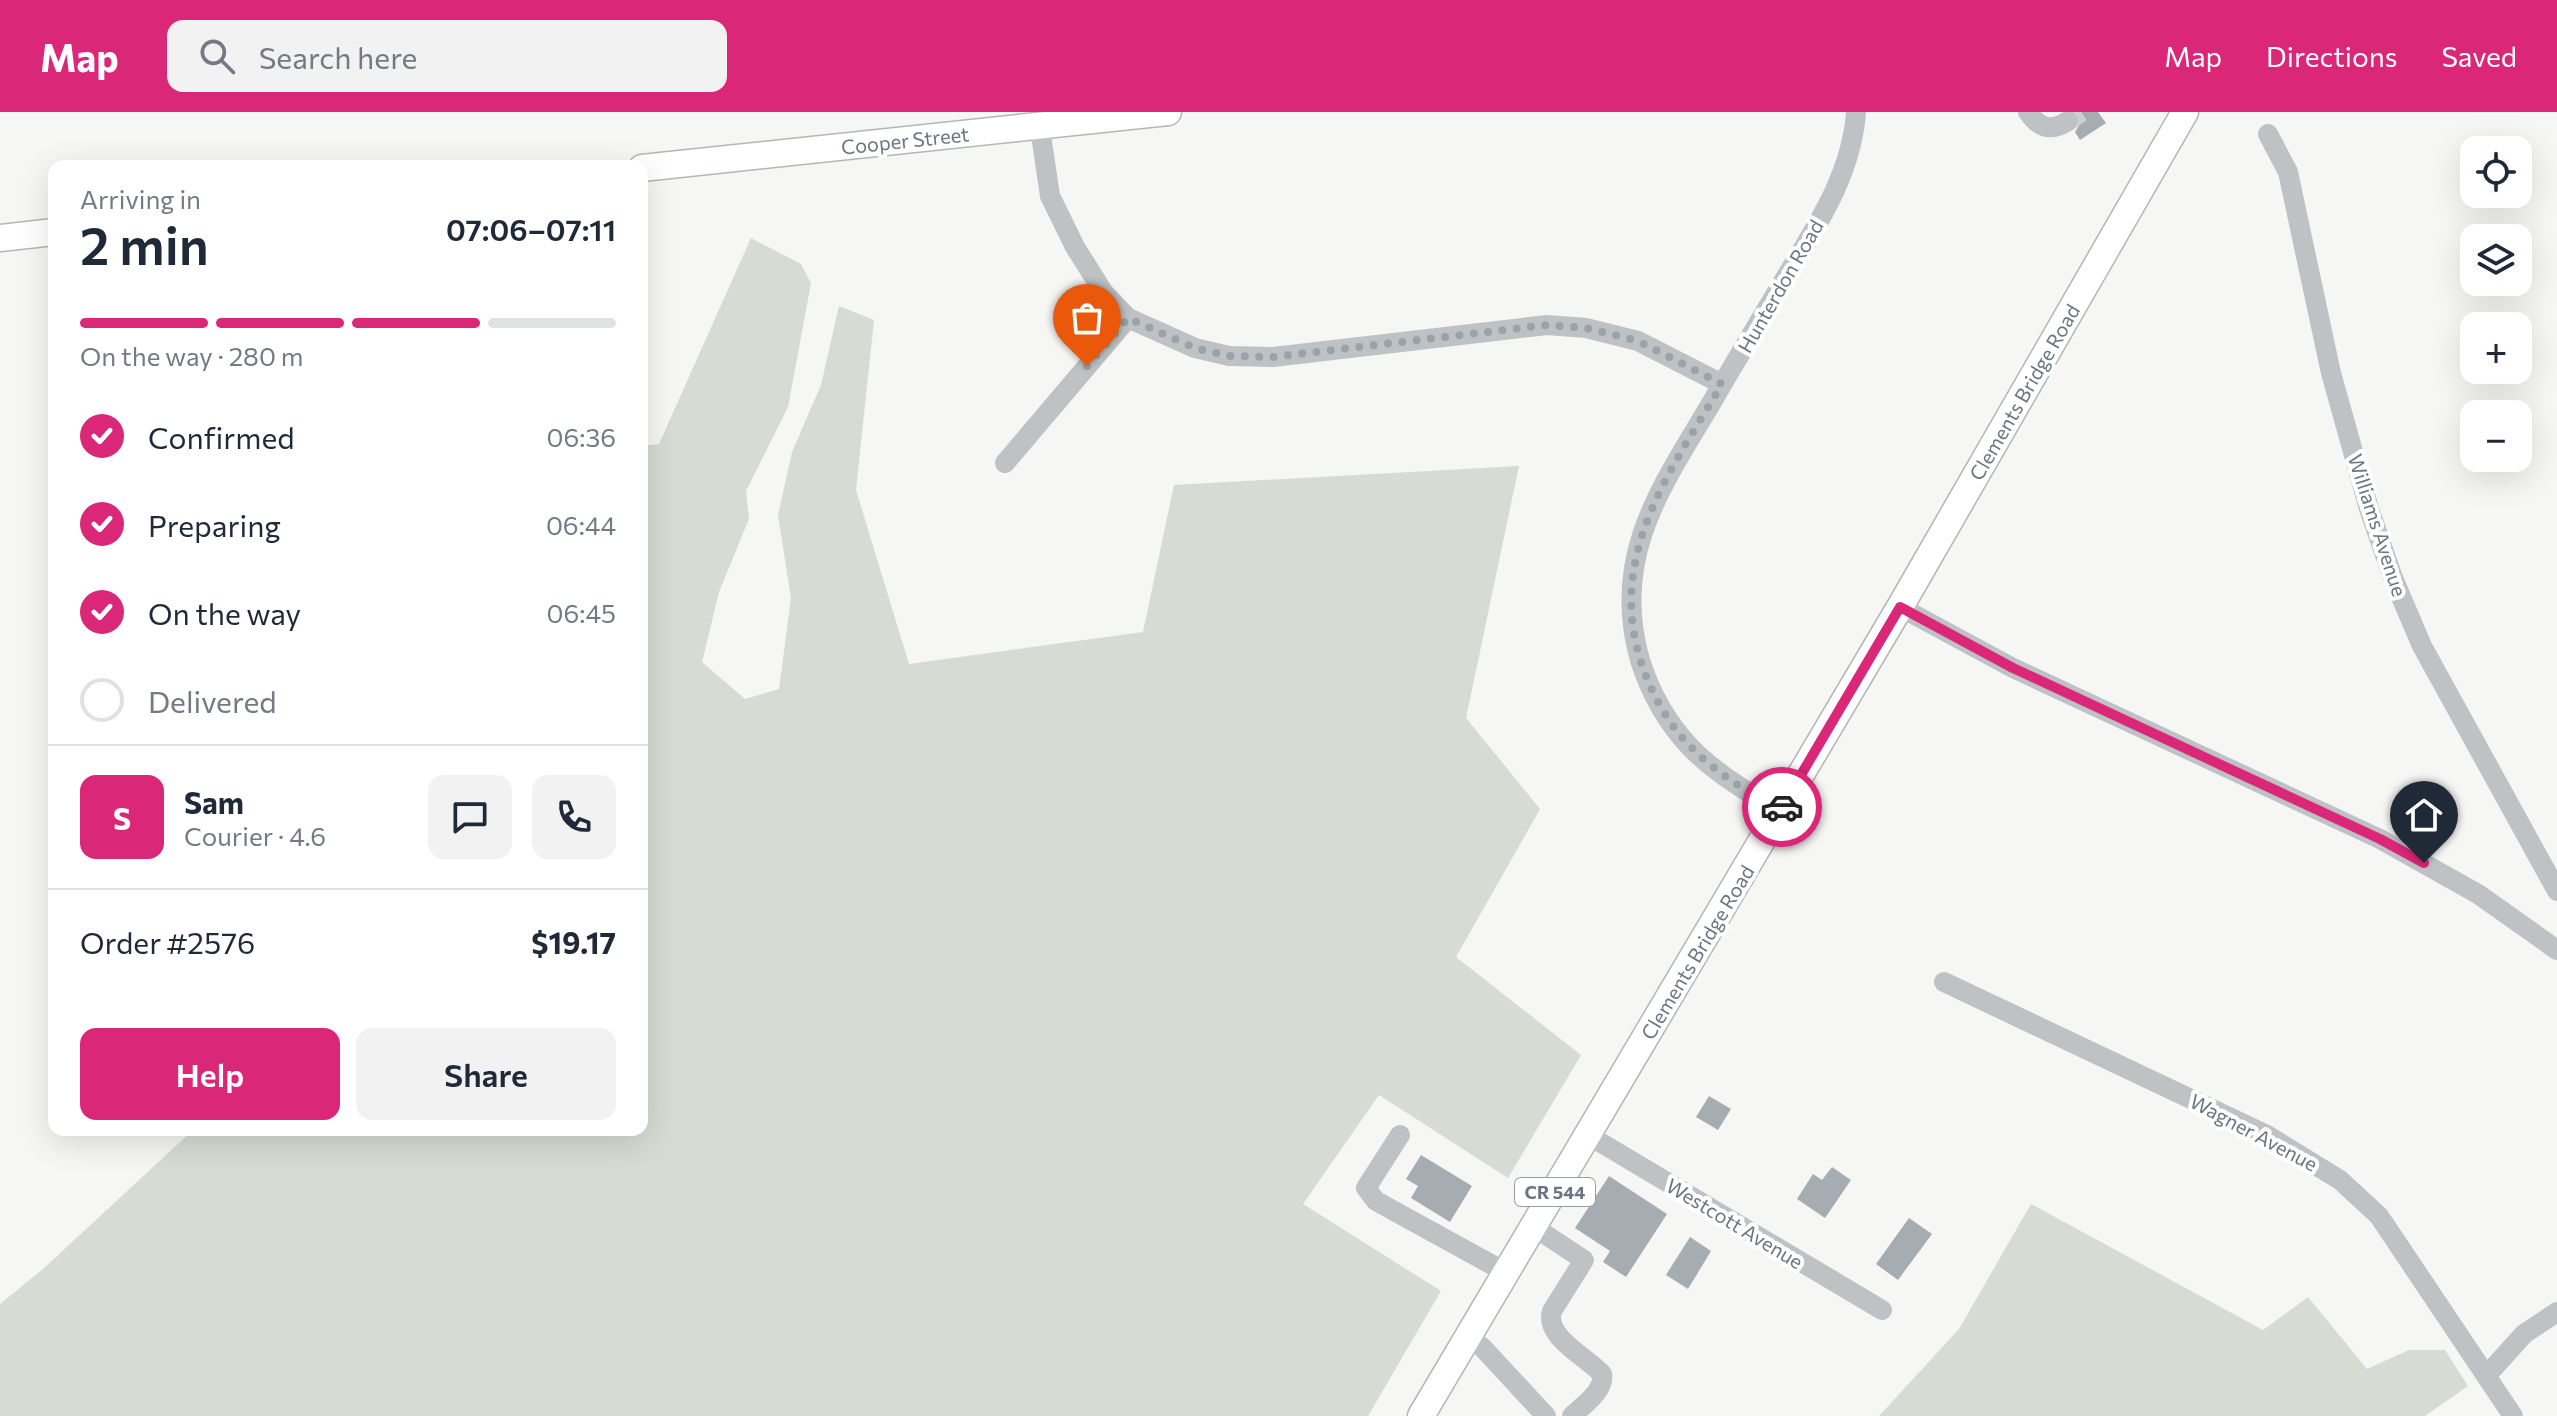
<!DOCTYPE html>
<meta charset="utf-8">
<style>
body{margin:0;font-family:Commissioner,sans-serif;background:#f2f2f3;color:#1f2937;height:100vh;display:flex;flex-direction:column;font-size:30px;white-space:nowrap}
*{box-sizing:border-box;margin:0}
p{font-size:26px;color:#747a83}
.icon{flex:none;width:44px;height:44px;fill:none;stroke:currentColor;stroke-width:2;stroke-linecap:round;stroke-linejoin:round}
.map{position:relative;flex:1;overflow:hidden}
.sheet{position:absolute;left:48px;top:48px;width:600px;height:976px;display:flex;flex-direction:column;background:#fff;border-radius:16px;box-shadow:0 8px 32px #0002}
.sheet>*{flex:none}
.controls{position:absolute;left:2460px;top:24px;display:grid;gap:16px}
.controls a{display:grid;place-items:center;width:72px;height:72px;border-radius:16px;background:#fff;box-shadow:0 8px 32px #0002;font-size:40px}
.pin{position:absolute;display:grid;place-items:center;width:68px;height:68px;color:#fff;margin:-82px -34px;border-radius:50% 50% 50% 0;rotate:-45deg;box-shadow:0 0 8px #0007}
.pin .icon{rotate:45deg}
.courier{position:absolute;display:grid;place-items:center;width:80px;height:80px;margin:-40px;border:6px solid #db2777;border-radius:50%;background:#fff;color:#222;box-shadow:0 2px 10px #0007}
.head em{font-style:normal;font-weight:600}
.head div{display:flex;flex-direction:column-reverse}
.head{display:flex;align-items:center;justify-content:space-between;height:136px;padding:0 32px}
h1{font-size:52px;font-weight:600;line-height:60px}
.bar{display:grid;grid-template-columns:repeat(4,1fr);gap:12px 8px;align-content:center;height:96px;padding:0 32px}
.bar i{height:10px;border-radius:6px;background:#e0e1e3}
.bar .current{background:#db2777}
.bar p{grid-column:span 4}
.line{display:flex;align-items:center;gap:20px;padding:0 32px;border-top:2px solid #e0e1e3}
.line div{flex:1}
.round{display:grid;place-items:center;flex:none;width:84px;height:84px;border-radius:16px;background:#f2f2f3}
ol{padding:0 32px;list-style:none}
li{display:flex;align-items:center;gap:24px;height:88px}
li p{margin-inline-start:auto}
li .icon{padding:8px;border-radius:50%;background:#db2777;color:#fff;stroke-width:4}
li:last-child{color:#747a83}
li i{width:44px;height:44px;border:4px solid #e0e1e3;border-radius:50%}
.cta{display:flex;gap:16px;margin-top:auto;padding:16px 32px}
.cta a{flex:1;height:92px;border-radius:16px;background:#db2777;color:#fff;font-size:32px;font-weight:600;line-height:92px;text-align:center}
.cta a+a{background:#f2f2f3;color:#1f2937}
header{display:flex;align-items:center;gap:48px;box-sizing:border-box;height:112px;padding:0 40px;background:#db2777;color:#fff}
header strong{font-size:38px}
nav{display:flex;gap:44px;margin-inline-start:auto;font-size:28px}
.search{width:560px;height:72px;background:#f2f2f3;display:flex;align-items:center;gap:20px;box-sizing:border-box;padding:0 28px;border-radius:16px;color:#747a83;font-size:30px}
.map>svg:first-child{display:block}
.green{fill:#d6dbd3}
.building{fill:#a6adb2}
.lines{fill:none;stroke-linecap:round;stroke-linejoin:round}
.minor-tunnel{stroke:#ccd0d2;stroke-width:20;stroke-dasharray:20 10;stroke-linecap:butt}
.major-casing{stroke:#b2b6b9;stroke-width:29}
.minor{stroke:#bec2c5;stroke-width:20}
.major{stroke:#fff;stroke-width:26}
.done{stroke:#9aa3aa;stroke-width:8;stroke-dasharray:0 14.4}
.route{stroke:#db2777;stroke-width:10}
.labels{text-anchor:middle;dominant-baseline:central;stroke-width:8;stroke-linejoin:round;paint-order:stroke}
.shield{fill:#fff;stroke:#969fa8;stroke-width:2}
.shield-label{font-size:18px;font-weight:bold;fill:#697682}
.street-label{font-size:20px;fill:#697682;stroke:#fff}
</style>
<header>
<strong>Map</strong>
<div class="search"><svg class="icon" aria-label="search" viewBox="0 0 24 24"><circle cx="10" cy="10" r="6"/><path d="M15 15l6 6"/></svg>Search here</div>
<nav><a>Map</a><a>Directions</a><a>Saved</a></nav>
</header>
<div class="map">
<svg width="2557" height="1304" viewBox="0 0 2557 1304">
<rect width="100%" height="100%" fill="#f6f6f4"/>
<g class="green">
<polygon points="751,126 801,152 811,171 788,295 746,379 749,407 719,480 702,550 745,587 779,577 791,486 778,403 792,340 821,273 839,194 874,208 856,378 909,552 1143,520 1174,373 1519,354 1466,606 1540,697 1456,845 1581,943 1508,1066 1379,983 1303,1092 1441,1179 1368,1304 0,1304 0,1192 43,1157 193,1018 642,1018 642,334 659,332"/>
<polygon points="2031,1092 2263,1218 2308,1185 2367,1257 2409,1238 2445,1238 2468,1274 2425,1304 1879,1304 1959,1217"/>
</g>
<g class="building">
<polygon points="2077,0 2098,0 2106,11 2080,28 2075,20 2081,10"/>
<polygon points="1709,984 1731,997 1718,1018 1696,1005"/>
<polygon points="1421,1043 1472,1074 1450,1110 1411,1086 1418,1074 1406,1067"/>
<polygon points="1832,1055 1851,1068 1825,1106 1797,1087 1813,1062 1822,1068"/>
<polygon points="1609,1064 1667,1102 1626,1165 1603,1150 1610,1139 1575,1116"/>
<polygon points="1909,1106 1932,1122 1898,1168 1876,1152"/>
<polygon points="1690,1125 1711,1139 1688,1177 1666,1163"/>
</g>
<g class="lines">
<polyline class="minor-tunnel" points="2068,9 2081,0"/>
<g class="major-casing">
<g id="major">
<polyline points="642,56 1168,0"/>
<polyline points="0,126 54,120"/>
<polyline points="1421,1304 1900,495 2185,0"/>
</g>
</g>
<g class="minor">
<path d="M2028,0C2039,16 2051,20 2068,9"/>
<polyline points="1040,16 1050,84 1075,135 1104,181 1128,206 1195,236 1229,244 1273,245 1547,213 1586,216 1638,229 1722,272"/>
<polyline points="2268,22 2288,60 2331,261 2369,397 2393,466 2422,534 2557,779"/>
<polyline points="1005,351 1128,206"/>
<polyline points="1900,495 2013,556 2380,727 2478,782 2557,838"/>
<path d="M1779,700C1749,680 1716,662 1691,636C1668,612 1650,580 1640,548C1611,447 1659,378 1709,295C1735,250 1762,205 1789,160C1819,110 1852,60 1856,0"/>
<polyline points="1944,870 2267,1023 2340,1068 2379,1104 2513,1304"/>
<polyline points="1400,1023 1366,1076 1376,1089 1507,1161"/>
<polyline points="1588,1023 1882,1198"/>
<path d="M1534,1115L1584,1148L1552,1199C1544,1225 1587,1245 1602,1262C1605,1279 1583,1293 1572,1304"/>
<polyline points="1468,1224 1483,1236 1546,1304"/>
<polyline points="2487,1263 2524,1222 2557,1200"/>
</g>
<use href="#major" class="major"/>
</g>
<g class="lines">
<path class="done" d="M1087,254L1128,206L1195,236L1229,244L1273,245L1547,213L1586,216L1638,229L1722,272C1671,358 1608,441 1640,547C1650,579 1667,611 1691,635C1716,661 1749,680 1779,700L1782,695"/>
<polyline class="route" points="1782,695 1900,495 2013,556 2380,727 2424,751"/>
</g>
<g class="labels">
<rect class="shield" x="1515" y="1066" width="80" height="28" rx="6"/>
<g class="shield-label">
<text x="1555" y="1080">CR 544</text>
</g>
<g class="street-label">
<text transform="translate(905 28) rotate(-6)">Cooper Street</text>
<text transform="translate(1780 174) rotate(-60)">Hunterdon Road</text>
<text transform="translate(2024 280) rotate(-60)">Clements Bridge Road</text>
<text transform="translate(2378 413) rotate(72)">Williams Avenue</text>
<text transform="translate(1697 840) rotate(-59)">Clements Bridge Road</text>
<text transform="translate(2254 1020) rotate(28)">Wagner Avenue</text>
<text transform="translate(1735 1111) rotate(31)">Westcott Avenue</text>
</g>
</g>
</svg>
<div class="controls">
<a><svg class="icon" aria-label="locate" viewBox="0 0 24 24"><circle cx="12" cy="12" r="6"/><path d="M12 2v4M12 18v4M2 12h4M18 12h4"/></svg></a>
<a><svg class="icon" aria-label="layers" viewBox="0 0 24 24"><path d="M12 4l9 5-9 5-9-5zM3 14l9 5 9-5"/></svg></a>
<a>+</a>
<a>−</a>
</div>
<div class="pin" style="left:1087px;top:254px;background:#ea580c"><svg class="icon" aria-label="bag" viewBox="0 0 24 24"><path d="M5 8h14l-1 12H6zM9 8a3 3 0 0 1 6 0"/></svg></div>
<div class="pin" style="left:2424px;top:751px;background:#1f2937"><svg class="icon" aria-label="home" viewBox="0 0 24 24"><path d="M3 11l9-7 9 7M6 9v11h12V9"/></svg></div>
<div class="courier" style="left:1782px;top:695px"><svg class="icon" aria-label="car" viewBox="0 0 24 24"><path d="M5 17H2v-5l4-1 3-4h7l3 4 3 1v5h-3M9 17h6M6 11h13"/><circle cx="7" cy="17" r="2"/><circle cx="17" cy="17" r="2"/></svg></div>
<section class="sheet">
<div class="head"><div><h1>2 min</h1><p>Arriving in</p></div><em>07:06–07:11</em></div>
<div class="bar"><i class="current"></i><i class="current"></i><i class="current"></i><i></i><p>On the way · 280 m</p></div>
<ol>
<li><svg class="icon" aria-label="check" viewBox="0 0 24 24"><path d="M5 12l5 5 9-10"/></svg>Confirmed<p>06:36</p></li>
<li><svg class="icon" aria-label="check" viewBox="0 0 24 24"><path d="M5 12l5 5 9-10"/></svg>Preparing<p>06:44</p></li>
<li><svg class="icon" aria-label="check" viewBox="0 0 24 24"><path d="M5 12l5 5 9-10"/></svg>On the way<p>06:45</p></li>
<li><i></i>Delivered</li>
</ol>
<div class="line" style="height:144px"><b class="round" style="background:#db2777;color:#fff">S</b><div><b>Sam</b><p>Courier · 4.6</p></div><a class="round"><svg class="icon" aria-label="chat" viewBox="0 0 24 24"><path d="M4 5h16v11H9l-5 4z"/></svg></a><a class="round"><svg class="icon" aria-label="phone" viewBox="0 0 24 24"><path d="M5 4h4l2 5-3 2q2 4 5 5l2-3 5 2v4C11 20 4 13 5 4z"/></svg></a></div>
<div class="line" style="height:104px"><div>Order #2576</div><b>$19.17</b></div>
<div class="cta"><a>Help</a><a>Share</a></div>
</section>
</div>
